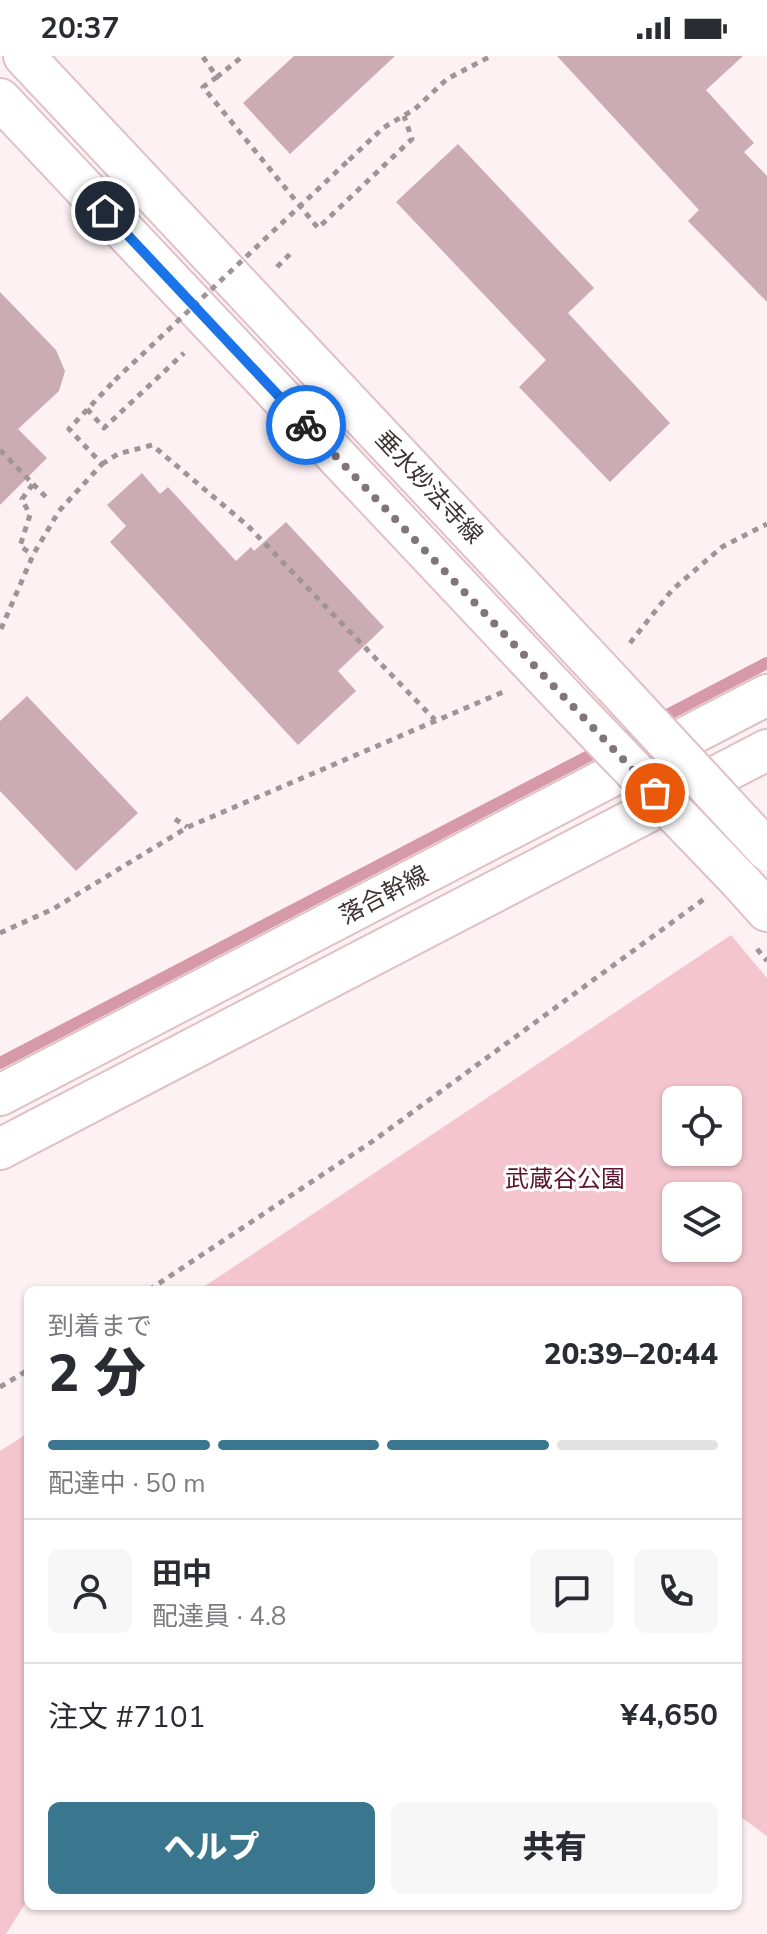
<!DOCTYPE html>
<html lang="ja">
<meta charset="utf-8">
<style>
body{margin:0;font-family:"Nunito Sans","Noto Sans JP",sans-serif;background:#f7f7f7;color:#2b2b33;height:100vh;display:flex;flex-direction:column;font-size:30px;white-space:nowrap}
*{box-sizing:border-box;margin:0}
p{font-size:26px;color:#7c7c81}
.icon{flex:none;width:44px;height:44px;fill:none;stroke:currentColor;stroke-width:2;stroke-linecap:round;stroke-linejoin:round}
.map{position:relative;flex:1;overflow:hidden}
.drawer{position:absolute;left:24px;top:1230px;width:718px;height:624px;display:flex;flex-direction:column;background:#fff;border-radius:12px;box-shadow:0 2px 6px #0004}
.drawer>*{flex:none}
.fabs{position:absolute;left:662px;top:1030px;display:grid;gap:16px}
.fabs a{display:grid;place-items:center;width:80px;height:80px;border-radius:12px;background:#fff;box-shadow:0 2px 6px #0004;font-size:40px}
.pin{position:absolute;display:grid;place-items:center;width:68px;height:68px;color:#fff;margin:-34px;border:4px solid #fff;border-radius:50%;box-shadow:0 2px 8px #0007}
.courier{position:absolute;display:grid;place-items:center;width:80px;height:80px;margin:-40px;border:6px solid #1a73e8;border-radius:50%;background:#fff;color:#222;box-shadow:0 2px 10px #0007}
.headline em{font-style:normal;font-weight:800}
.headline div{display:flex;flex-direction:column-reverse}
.headline{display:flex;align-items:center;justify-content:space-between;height:136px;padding:0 24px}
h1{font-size:52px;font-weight:800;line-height:60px}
.bar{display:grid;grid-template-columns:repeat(4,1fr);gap:12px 8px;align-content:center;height:96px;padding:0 24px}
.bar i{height:10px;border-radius:6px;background:#e1e1e2}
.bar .selected{background:#3a768d}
.bar p{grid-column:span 4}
.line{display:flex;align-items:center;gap:20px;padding:0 24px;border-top:2px solid #e1e1e2}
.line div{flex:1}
.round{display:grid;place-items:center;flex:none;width:84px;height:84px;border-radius:12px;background:#f7f7f7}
.button{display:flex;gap:16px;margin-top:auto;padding:16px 24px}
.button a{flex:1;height:92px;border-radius:12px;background:#3a768d;color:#fff;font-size:32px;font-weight:800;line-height:92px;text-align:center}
.button a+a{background:#f7f7f7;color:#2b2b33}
.status{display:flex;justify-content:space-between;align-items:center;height:56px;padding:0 40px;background:#fff;direction:ltr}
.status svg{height:22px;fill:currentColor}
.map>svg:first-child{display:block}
.green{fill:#f4c5cf;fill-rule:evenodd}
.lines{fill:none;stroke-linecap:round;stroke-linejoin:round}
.stream{stroke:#d699a7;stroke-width:12}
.building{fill:#cbacb3}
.minor-casing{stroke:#dfc0c6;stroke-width:44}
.path{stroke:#a09496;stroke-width:5;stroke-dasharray:6 6;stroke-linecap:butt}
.minor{stroke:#fff;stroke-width:40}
.minor-bridge-casing{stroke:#dfc0c6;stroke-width:44;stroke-linecap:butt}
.path-bridge{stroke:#a09496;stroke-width:5;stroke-dasharray:6 6;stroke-linecap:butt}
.minor-bridge{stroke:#fff;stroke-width:40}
.done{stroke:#817577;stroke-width:8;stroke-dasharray:0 14.4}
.route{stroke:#1a73e8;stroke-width:10}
.labels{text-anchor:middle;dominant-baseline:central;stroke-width:6;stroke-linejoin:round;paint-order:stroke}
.street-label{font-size:24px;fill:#3e3234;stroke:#fff}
.park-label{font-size:24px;fill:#5c132d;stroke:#fff}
</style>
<div class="status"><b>20:37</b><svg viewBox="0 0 49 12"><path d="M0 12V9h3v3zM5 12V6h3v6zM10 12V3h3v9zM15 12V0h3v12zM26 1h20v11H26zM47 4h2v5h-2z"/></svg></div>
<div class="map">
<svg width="767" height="1878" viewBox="0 0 767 1878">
<rect width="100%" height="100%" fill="#fef1f4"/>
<g class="green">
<path d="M731,879L767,922V1780L738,1759V1234H199ZM676,1044H728V1096H676ZM676,1140H728V1192H676Z"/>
<polygon points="28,1377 28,1843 6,1878 0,1878 0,1395"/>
</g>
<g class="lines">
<polyline class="stream" points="0,1007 767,607"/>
</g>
<g class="building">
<polygon points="294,0 395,0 290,98 243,47"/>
<polygon points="557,0 743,0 706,34 754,87 744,96 767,120 767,246 688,165 699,154"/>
<polygon points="458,88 594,232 568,257 670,367 610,426 519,331 546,304 396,146"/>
<polygon points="0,236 56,294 65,315 59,335 18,373 47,402 0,449"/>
<polygon points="142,417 160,438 168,431 236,505 251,491 254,495 286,466 384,571 338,615 356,635 298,689 110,486 126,470 107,449"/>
<polygon points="27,640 138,757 76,815 0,735 0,665"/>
</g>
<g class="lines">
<g class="minor-casing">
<g id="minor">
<polyline points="24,0 614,629"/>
<polyline points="0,43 571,649"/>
<polyline points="740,825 767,855"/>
<polyline points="0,1039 767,639"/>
<polyline points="0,1093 767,694"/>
</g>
</g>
<g class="path">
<polyline points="203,1 217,21 243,0"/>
<polyline points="217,21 203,31 318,172 412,83 404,60"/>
<polyline points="349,104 383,72 415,53 447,23 491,0"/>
<polyline points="277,211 293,195"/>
<polyline points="87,353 104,372 184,297"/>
<polyline points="0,394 33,428 22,443 30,459 20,490 33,499"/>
<polyline points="102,408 118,398 152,389 248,470 435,664"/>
<polyline points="33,428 49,444"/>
<polyline points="1,573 33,499 59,455 102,408 69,373 115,324"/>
<polyline points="630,587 672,534 722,491 767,468"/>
<polyline points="175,763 187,771"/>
<polyline points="0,877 53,853 188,771 503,636"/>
<polyline points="757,893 767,905"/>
<polyline points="149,1234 373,1085 704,843"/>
<polyline points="0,1331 28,1314"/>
</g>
<use href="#minor" class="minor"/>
<g class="minor-bridge-casing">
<g id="minor-bridge">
<polyline points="614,629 767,794"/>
<polyline points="571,649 740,825"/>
</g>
</g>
<polyline class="path-bridge" points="115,324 349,104"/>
<use href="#minor-bridge" class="minor-bridge"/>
</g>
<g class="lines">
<polyline class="done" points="306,369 655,737"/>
<polyline class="route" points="105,155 306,369"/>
</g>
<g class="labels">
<g class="street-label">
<text transform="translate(429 431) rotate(47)">垂水妙法寺線</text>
<text transform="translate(384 839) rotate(-28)">落合幹線</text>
</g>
<g class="park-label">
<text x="565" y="1123">武蔵谷公園</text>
</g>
</g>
</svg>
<div class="fabs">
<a><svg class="icon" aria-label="locate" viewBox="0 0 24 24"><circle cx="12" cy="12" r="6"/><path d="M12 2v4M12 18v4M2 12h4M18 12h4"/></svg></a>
<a><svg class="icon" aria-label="layers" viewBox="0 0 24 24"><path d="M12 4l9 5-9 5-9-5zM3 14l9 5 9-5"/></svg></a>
</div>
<div class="pin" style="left:655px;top:737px;background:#ea580c"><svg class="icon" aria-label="bag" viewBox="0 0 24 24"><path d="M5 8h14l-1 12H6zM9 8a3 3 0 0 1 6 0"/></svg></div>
<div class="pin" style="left:105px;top:155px;background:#1f2937"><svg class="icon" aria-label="home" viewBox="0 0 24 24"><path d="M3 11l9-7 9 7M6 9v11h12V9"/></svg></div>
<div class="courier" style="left:306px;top:369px"><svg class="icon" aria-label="bike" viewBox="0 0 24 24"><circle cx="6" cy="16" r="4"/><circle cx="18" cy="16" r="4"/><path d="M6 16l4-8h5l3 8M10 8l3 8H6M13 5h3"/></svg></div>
<section class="drawer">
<div class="headline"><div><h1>2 分</h1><p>到着まで</p></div><em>20:39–20:44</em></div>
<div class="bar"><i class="selected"></i><i class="selected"></i><i class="selected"></i><i></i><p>配達中 · 50 m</p></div>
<div class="line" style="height:144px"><a class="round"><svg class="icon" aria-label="person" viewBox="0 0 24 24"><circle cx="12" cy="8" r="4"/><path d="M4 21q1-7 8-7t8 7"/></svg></a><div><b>田中</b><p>配達員 · 4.8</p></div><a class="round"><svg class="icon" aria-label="chat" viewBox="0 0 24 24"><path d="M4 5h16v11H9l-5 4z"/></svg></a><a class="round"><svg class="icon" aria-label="phone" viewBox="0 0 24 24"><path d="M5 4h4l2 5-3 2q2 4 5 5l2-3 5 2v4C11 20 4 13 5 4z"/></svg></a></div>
<div class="line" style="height:104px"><div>注文 #7101</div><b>¥4,650</b></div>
<div class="button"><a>ヘルプ</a><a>共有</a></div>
</section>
</div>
